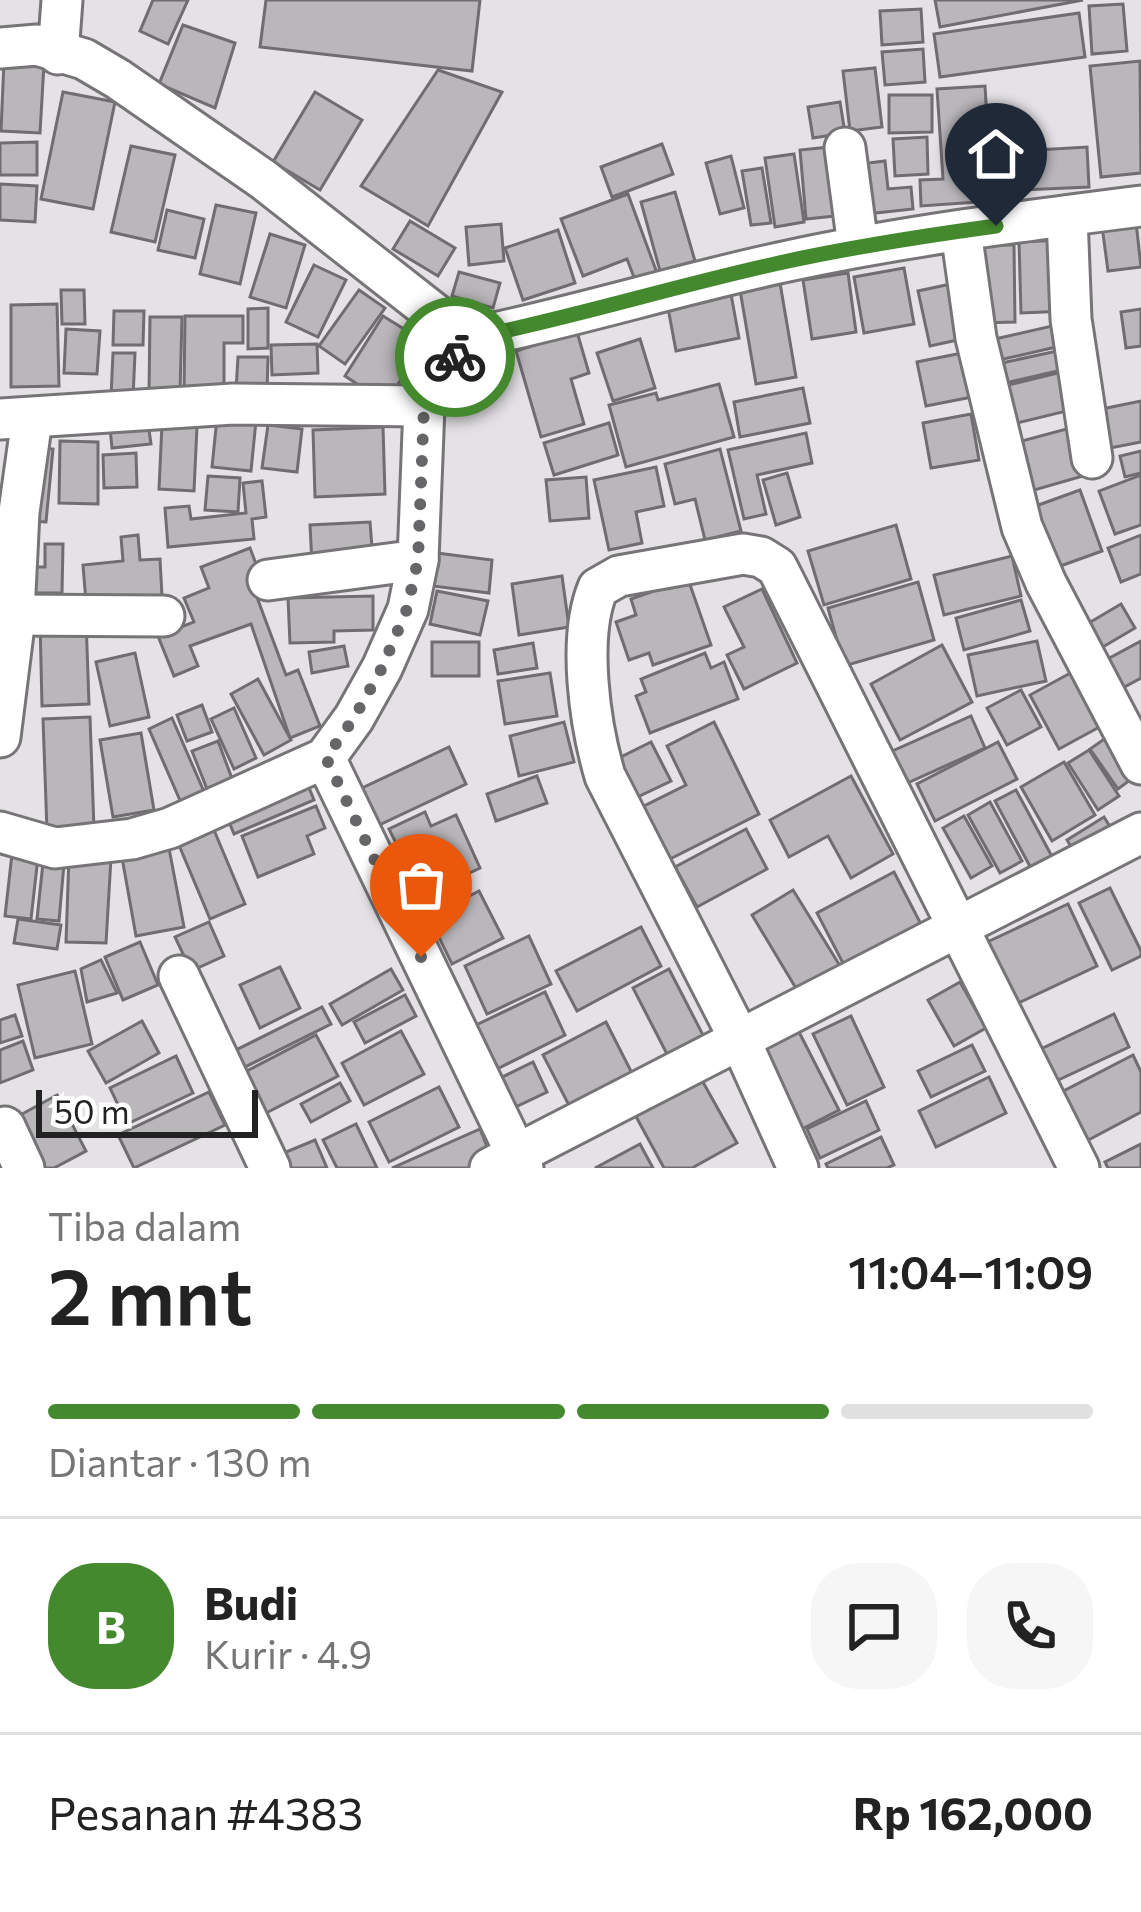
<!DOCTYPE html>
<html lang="id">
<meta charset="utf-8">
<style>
body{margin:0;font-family:Commissioner,sans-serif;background:#f6f6f6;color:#222;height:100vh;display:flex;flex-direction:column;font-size:45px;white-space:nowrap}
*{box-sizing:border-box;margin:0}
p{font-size:39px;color:#767676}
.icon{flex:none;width:66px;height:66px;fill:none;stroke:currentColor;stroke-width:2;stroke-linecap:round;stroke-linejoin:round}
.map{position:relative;height:1168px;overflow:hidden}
.side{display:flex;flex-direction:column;background:#fff;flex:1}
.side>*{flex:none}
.scale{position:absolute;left:36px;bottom:30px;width:222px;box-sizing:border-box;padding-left:12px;border:6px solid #222223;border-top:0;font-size:33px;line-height:42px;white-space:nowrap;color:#222223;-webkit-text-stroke:9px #fff;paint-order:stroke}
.pin{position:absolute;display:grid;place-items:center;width:102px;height:102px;color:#fff;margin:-123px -51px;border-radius:50% 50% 50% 0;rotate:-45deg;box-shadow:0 0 12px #0007}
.pin .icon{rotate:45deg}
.courier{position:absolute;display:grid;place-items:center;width:120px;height:120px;margin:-60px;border:9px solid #45892e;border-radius:50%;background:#fff;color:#222;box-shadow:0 3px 15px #0007}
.head em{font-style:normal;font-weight:600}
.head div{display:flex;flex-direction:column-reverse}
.head{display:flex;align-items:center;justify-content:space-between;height:204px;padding:0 48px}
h1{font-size:78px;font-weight:600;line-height:90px}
.bar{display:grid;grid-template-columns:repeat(4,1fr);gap:18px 12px;align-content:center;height:144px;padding:0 48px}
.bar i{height:15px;border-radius:9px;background:#e0e0e0}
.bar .current{background:#45892e}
.bar p{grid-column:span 4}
.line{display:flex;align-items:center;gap:30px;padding:0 48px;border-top:3px solid #e0e0e0}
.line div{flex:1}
.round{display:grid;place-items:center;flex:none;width:126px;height:126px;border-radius:48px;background:#f6f6f6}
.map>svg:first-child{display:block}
.building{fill:#b9b7ba;stroke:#6f6d6f;stroke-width:3}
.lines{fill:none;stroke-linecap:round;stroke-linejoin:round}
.minor-casing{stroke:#767476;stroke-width:45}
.minor{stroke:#fff;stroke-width:39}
.done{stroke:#666567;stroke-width:12;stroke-dasharray:0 21.6}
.route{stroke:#45892e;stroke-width:15}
</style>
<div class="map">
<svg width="1141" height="1168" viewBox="0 0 1141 1168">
<rect width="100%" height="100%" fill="#e4e2e5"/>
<g class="building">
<polygon points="153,0 188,0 168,44 140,31"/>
<polygon points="266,0 480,0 472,71 260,47"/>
<polygon points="935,0 1083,0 940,27"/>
<polygon points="1123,4 1127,51 1092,54 1089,6"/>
<polygon points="921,9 923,42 882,45 880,11"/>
<polygon points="1079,13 1085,57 940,77 934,34"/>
<polygon points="183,25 235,43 215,108 159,84"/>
<polygon points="923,49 925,82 885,85 882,52"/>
<polygon points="4,61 44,64 40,133 1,131"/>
<polygon points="1140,61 1141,173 1101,177 1090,66"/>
<polygon points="875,68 882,127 850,131 843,71"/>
<polygon points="438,70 502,92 428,226 361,186"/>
<polygon points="985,86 992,201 921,206 920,180 943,179 937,89"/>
<polygon points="63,92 115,102 93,209 41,199"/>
<polygon points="315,92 362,120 320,190 273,162"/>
<polygon points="889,95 932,95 932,132 889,133"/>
<polygon points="840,102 845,133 813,138 808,107"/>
<polygon points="927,137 928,174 895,176 893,139"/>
<polygon points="37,142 37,175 0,175 0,143"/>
<polygon points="662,144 673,174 612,197 601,167"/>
<polygon points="131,146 175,155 155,242 111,232"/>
<polygon points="839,146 845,215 806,219 800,150"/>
<polygon points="1087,147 1089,187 1022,190 1020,151"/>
<polygon points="794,154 804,222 775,227 765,158"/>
<polygon points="731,156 744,208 720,214 706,163"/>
<polygon points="885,161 888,189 911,187 913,209 866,214 860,164"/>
<polygon points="762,168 771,223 751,225 742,171"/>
<polygon points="0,184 37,186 35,222 0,220"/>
<polygon points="675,192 695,261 660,271 641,202"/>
<polygon points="628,194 657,273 635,280 627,259 583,276 561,219"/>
<polygon points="216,205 256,213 240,284 200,274"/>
<polygon points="167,210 204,219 195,258 158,250"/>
<polygon points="410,221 455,248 438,276 393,249"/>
<polygon points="1136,222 1141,267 1108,271 1102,226"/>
<polygon points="501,224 504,261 469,265 466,227"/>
<polygon points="558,230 575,283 523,300 505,248"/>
<polygon points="270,234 305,245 286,308 250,297"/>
<polygon points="1065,240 1067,311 1021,313 1019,242"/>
<polygon points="979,245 1014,245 1015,322 980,323"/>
<polygon points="314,265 346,280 318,337 286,322"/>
<polygon points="904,268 914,324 864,333 854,277"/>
<polygon points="459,272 500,283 493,308 452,296"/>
<polygon points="848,273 856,332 812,339 803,280"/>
<polygon points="960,282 971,337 930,346 918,291"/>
<polygon points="780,283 796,377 756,384 740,290"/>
<polygon points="61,290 84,290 85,324 62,324"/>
<polygon points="359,290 385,308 345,364 319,346"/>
<polygon points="731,294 739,338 676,351 668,308"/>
<polygon points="57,304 59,386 11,387 11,305"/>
<polygon points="268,308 268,348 248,349 248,309"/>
<polygon points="1141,309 1141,346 1126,348 1121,312"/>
<polygon points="114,311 144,311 143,345 113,345"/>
<polygon points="185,316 243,316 243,343 224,343 224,392 184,392"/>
<polygon points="383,316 425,342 386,403 345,376"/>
<polygon points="150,317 182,317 180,392 149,392"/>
<polygon points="1065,323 1069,344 995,361 991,340"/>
<polygon points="66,329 100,331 97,374 64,373"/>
<polygon points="577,332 589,373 571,379 584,424 541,437 516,351"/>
<polygon points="640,339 655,388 613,401 597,353"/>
<polygon points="317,344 318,373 272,375 271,345"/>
<polygon points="1071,348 1075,367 1001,384 997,364"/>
<polygon points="967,352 977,396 926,406 917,362"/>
<polygon points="113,353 135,353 133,398 111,397"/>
<polygon points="238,357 268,357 267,392 236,391"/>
<polygon points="1070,370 1079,408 1009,425 1000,387"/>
<polygon points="719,384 734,437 626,467 609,405 656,393 658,400"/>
<polygon points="803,388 810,423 740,437 734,402"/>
<polygon points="1141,401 1141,442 1110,448 1102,409"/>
<polygon points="971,414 979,460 931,468 923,423"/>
<polygon points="217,418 256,421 251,471 212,467"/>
<polygon points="148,423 151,444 112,448 110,428"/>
<polygon points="609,423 618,455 554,475 544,443"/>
<polygon points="162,424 197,426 194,491 159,489"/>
<polygon points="268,425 302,429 297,472 262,468"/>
<polygon points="383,427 385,494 315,497 313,430"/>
<polygon points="1070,428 1083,476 1031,491 1018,442"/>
<polygon points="806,433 812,463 757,475 766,514 744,519 728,450"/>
<polygon points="60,441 98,442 98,504 59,503"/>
<polygon points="34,447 53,449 46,522 27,521"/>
<polygon points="720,449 741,531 705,540 695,499 675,504 665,464"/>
<polygon points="1141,451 1141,473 1125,477 1120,456"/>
<polygon points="136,453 137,487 104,488 103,455"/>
<polygon points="656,467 664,506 636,512 642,543 609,550 594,480"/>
<polygon points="787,473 800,517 776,525 763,480"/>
<polygon points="1141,475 1141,525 1115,534 1099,491"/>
<polygon points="208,476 240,478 238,512 205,510"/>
<polygon points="586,477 589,518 550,521 546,480"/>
<polygon points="262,481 266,517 252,519 254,539 168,547 165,508 189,506 191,519 246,513 243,483"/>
<polygon points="1080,490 1102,551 1055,568 1033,507"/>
<polygon points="370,522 373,560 312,564 310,525"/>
<polygon points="896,525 911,579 824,605 808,551"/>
<polygon points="138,535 140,560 160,559 162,596 86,602 83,565 123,561 121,537"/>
<polygon points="1141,535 1141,574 1121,582 1108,548"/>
<polygon points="45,544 63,544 62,593 15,593 16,567 45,567"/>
<polygon points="250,548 268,596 258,600 286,675 298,670 320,726 290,738 251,624 190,646 198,666 174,676 158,636 194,622 184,598 209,588 201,567"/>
<polygon points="437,553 492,560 489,593 433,586"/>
<polygon points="1012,556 1021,596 944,615 934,575"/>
<polygon points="562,576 569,627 519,635 512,584"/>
<polygon points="688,579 711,645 653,665 649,653 629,660 616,622 636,615 631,599"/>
<polygon points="918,582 934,640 844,666 828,608"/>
<polygon points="762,589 797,663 744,689 727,655 744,647 724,607"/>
<polygon points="437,591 488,601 480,635 430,624"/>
<polygon points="373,596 373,630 334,631 334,642 290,643 288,598"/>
<polygon points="1021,600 1030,631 964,650 956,618"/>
<polygon points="1121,604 1135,628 1096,651 1082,627"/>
<polygon points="86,619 89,704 42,706 40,621"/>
<polygon points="1037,641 1046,681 977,696 968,655"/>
<polygon points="1141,641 1141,678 1117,691 1102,662"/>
<rect x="432" y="642" width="47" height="34"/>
<polygon points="533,643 537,668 498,674 494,650"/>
<polygon points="942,645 972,702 900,740 871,684"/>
<polygon points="344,646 348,666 312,673 309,652"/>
<polygon points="135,653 149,717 110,726 96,662"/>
<polygon points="705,653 711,668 724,662 738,699 650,733 636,696 646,692 641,679"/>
<polygon points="1076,670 1105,724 1059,749 1030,695"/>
<polygon points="550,673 557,716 505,724 498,681"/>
<polygon points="258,679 291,740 264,755 231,694"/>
<polygon points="1021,690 1041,727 1007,745 987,708"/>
<polygon points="202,705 212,732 187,741 177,715"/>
<polygon points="234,708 256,758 234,769 211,719"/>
<polygon points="971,716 985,748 903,785 888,753"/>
<polygon points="90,717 94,829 47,831 43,719"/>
<polygon points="172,718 205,794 182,805 149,729"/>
<polygon points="564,722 574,762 519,776 510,736"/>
<polygon points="714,722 759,814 668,860 642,807 686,785 667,746"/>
<polygon points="141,733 154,810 113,817 100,740"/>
<polygon points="1110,735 1137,775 1118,789 1090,749"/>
<polygon points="218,741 234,784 209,794 192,751"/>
<polygon points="651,742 671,781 629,801 611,762"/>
<polygon points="998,742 1017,779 935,821 917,784"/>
<polygon points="449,747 466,784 377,826 360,789"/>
<polygon points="1089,750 1119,796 1098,810 1068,763"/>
<polygon points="1064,762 1095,815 1052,841 1021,787"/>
<polygon points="537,776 547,803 496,821 487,794"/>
<polygon points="851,776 893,854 851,878 828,836 789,857 770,820"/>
<polygon points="305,778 314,800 234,834 225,812"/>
<polygon points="1016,790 1055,862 1034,874 995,801"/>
<polygon points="990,802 1022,861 1000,873 968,815"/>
<polygon points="316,806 325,828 307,836 314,854 258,877 242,836"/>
<polygon points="425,812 431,826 456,815 480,868 410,901 385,848 396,843 389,829"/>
<polygon points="964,816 992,866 971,878 943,828"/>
<polygon points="1104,817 1117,838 1080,861 1067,840"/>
<polygon points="211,823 245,904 210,919 176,838"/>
<polygon points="746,829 767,869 697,907 675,867"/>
<polygon points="168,843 184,927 136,936 121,852"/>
<polygon points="12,854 38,857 31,919 5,916"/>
<polygon points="69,856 111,858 106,943 66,942"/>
<polygon points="43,863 64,864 59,921 37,919"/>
<polygon points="894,872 923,928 846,969 817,913"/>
<polygon points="1110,888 1141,951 1141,956 1112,970 1079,903"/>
<polygon points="793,890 842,969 800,995 752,915"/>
<polygon points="479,891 503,938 452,964 429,917"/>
<polygon points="1068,904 1097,966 1010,1007 981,945"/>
<polygon points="18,919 61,925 57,949 14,943"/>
<polygon points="209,922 224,956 191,971 175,937"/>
<polygon points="641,927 661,966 577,1011 556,971"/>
<polygon points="529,936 551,984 487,1014 465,966"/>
<polygon points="140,942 158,985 123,1000 105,957"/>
<polygon points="101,960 117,993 87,1002 81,969"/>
<polygon points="280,967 300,1008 260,1028 240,985"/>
<polygon points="391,969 403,990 342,1025 330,1004"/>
<polygon points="669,969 704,1037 668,1056 633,988"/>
<polygon points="75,971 92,1044 35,1058 18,985"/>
<polygon points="960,982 986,1028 954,1046 928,1000"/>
<polygon points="545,992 565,1035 493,1071 472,1027"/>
<polygon points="405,995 416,1016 365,1043 354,1022"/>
<polygon points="322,1007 331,1024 229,1075 220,1058"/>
<polygon points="1114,1014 1129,1047 1056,1081 1041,1049"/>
<polygon points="15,1015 22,1036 0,1043 0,1020"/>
<polygon points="851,1016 884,1087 847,1105 813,1034"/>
<polygon points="142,1021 159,1053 106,1083 88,1051"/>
<polygon points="606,1022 637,1083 574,1115 543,1055"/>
<polygon points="401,1031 424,1074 364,1105 342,1063"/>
<polygon points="799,1032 839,1110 798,1131 758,1052"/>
<polygon points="316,1035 338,1076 266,1113 245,1072"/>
<polygon points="23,1041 33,1070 0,1083 0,1050"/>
<polygon points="972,1045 985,1071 931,1097 918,1071"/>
<polygon points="1133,1055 1141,1072 1141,1112 1079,1145 1054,1096"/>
<polygon points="176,1056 193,1093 127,1124 110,1088"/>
<polygon points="533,1062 547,1092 505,1112 490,1083"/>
<polygon points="699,1075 737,1143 692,1168 664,1168 633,1111"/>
<polygon points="989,1077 1006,1113 936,1147 919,1111"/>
<polygon points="340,1083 350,1101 311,1122 301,1104"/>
<polygon points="439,1087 459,1127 389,1162 369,1122"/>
<polygon points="209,1092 225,1125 134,1168 118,1135"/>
<polygon points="57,1095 86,1151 54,1168 37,1168 11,1120"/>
<polygon points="866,1101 879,1130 820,1158 807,1129"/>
<polygon points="356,1124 377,1168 337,1168 323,1140"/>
<polygon points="480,1129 492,1159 472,1168 392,1168"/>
<polygon points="881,1137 894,1165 887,1168 828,1168 826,1164"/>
<polygon points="315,1140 327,1168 279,1168 274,1157"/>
<polygon points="640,1144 653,1168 595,1168"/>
<polygon points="1141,1144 1141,1168 1108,1168 1105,1162"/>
</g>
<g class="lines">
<g class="minor-casing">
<g id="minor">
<path d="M0,48L37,45L84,59L118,79L264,180L467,339C575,317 680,284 788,261C904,236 1023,221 1141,206"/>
<polyline points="58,54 62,0"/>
<polyline points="845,148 858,246"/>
<polyline points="1067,216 1071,319 1092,458"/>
<polyline points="961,231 976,338 1022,527 1046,583 1141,764"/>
<polyline points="0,419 233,404 424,406 467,339"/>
<polyline points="268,580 418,560"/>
<polyline points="13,615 164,616"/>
<polyline points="0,737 13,633 19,512 32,419"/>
<polyline points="325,758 523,1168"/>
<polyline points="0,832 55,848 132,839 170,828 325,758 354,718 382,668 408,609 418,560 424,406"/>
<polyline points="179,976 270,1168"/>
<polyline points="5,1127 24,1168"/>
<polyline points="490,1168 1141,833"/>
<path d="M798,1168L740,1040L605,776C590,725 577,638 598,588L619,576L743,554L761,557L777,567L1079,1168"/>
</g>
</g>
<use href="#minor" class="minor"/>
</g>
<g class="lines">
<polyline class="done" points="421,957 326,758 354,718 382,668 407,609 418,560 424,406 455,357"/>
<path class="route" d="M455,357L467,339C572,318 674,286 779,263C851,247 923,236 996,226"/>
</g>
</svg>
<div class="scale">50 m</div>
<div class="pin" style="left:421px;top:957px;background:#ea580c"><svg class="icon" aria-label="bag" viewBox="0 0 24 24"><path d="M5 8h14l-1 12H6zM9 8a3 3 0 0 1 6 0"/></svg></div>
<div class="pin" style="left:996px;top:226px;background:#1f2937"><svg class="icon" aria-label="home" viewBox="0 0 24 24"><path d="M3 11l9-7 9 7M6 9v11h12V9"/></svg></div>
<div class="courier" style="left:455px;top:357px"><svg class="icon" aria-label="bike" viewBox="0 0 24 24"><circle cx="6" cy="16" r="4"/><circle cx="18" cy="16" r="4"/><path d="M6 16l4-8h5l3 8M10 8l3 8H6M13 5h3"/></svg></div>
</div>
<section class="side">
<div class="head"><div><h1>2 mnt</h1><p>Tiba dalam</p></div><em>11:04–11:09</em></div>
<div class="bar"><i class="current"></i><i class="current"></i><i class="current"></i><i></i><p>Diantar · 130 m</p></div>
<div class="line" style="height:216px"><b class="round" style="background:#45892e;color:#fff">B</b><div><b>Budi</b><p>Kurir · 4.9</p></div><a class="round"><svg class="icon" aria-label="chat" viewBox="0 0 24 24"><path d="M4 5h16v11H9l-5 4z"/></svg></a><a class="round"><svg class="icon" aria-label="phone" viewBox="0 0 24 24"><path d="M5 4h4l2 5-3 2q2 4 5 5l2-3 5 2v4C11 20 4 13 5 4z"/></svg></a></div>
<div class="line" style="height:156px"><div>Pesanan #4383</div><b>Rp 162,000</b></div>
</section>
